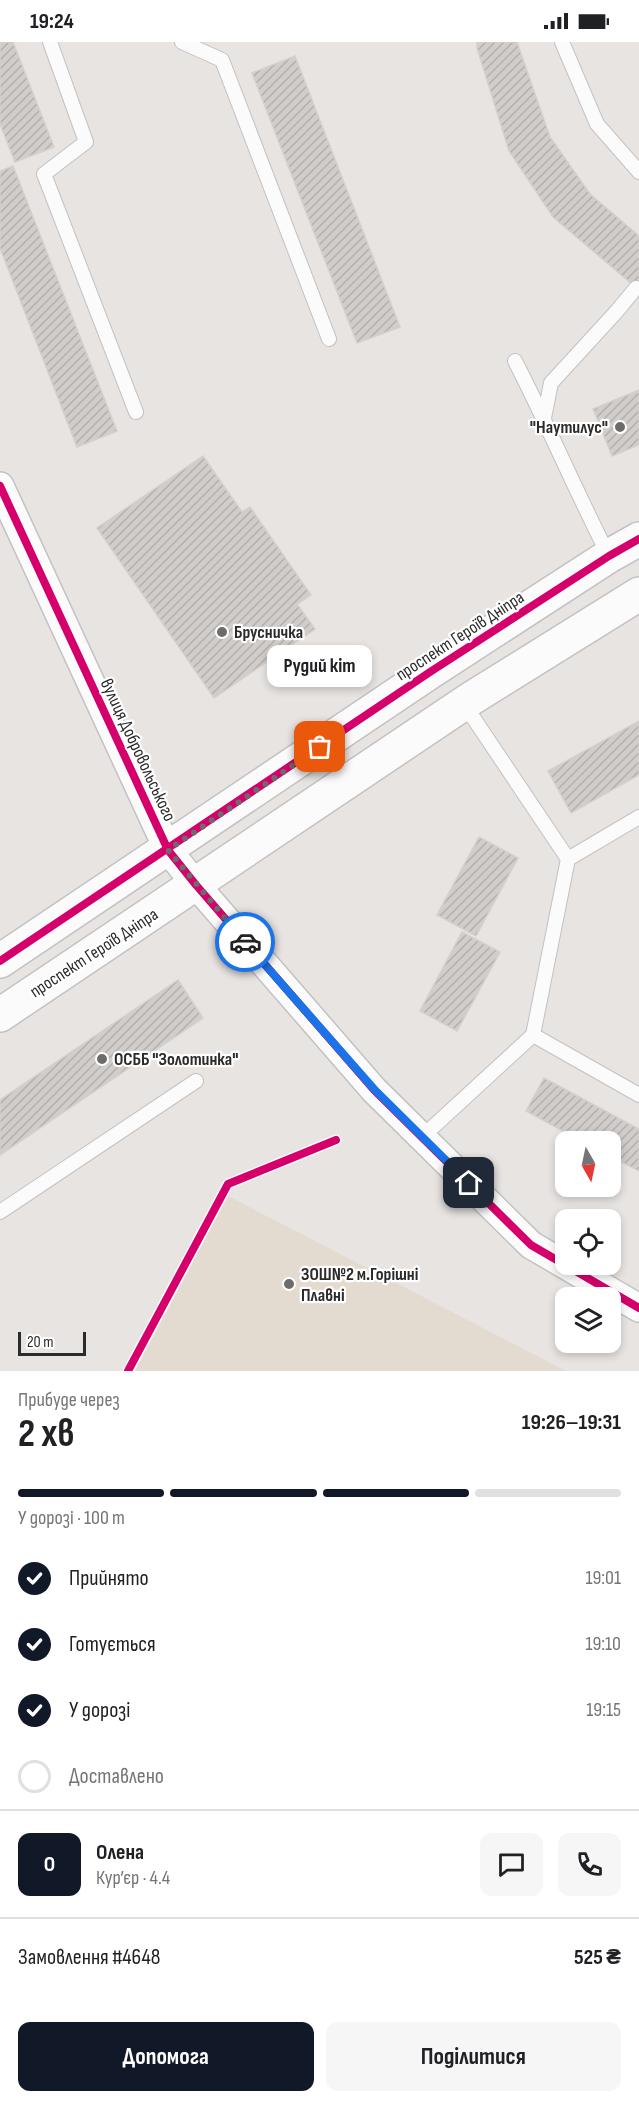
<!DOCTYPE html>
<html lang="uk">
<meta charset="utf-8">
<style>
body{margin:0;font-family:"Sofia Sans Condensed",sans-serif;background:#f6f6f6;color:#202124;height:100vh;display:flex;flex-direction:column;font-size:22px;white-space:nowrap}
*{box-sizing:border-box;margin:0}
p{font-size:20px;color:#757577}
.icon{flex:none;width:33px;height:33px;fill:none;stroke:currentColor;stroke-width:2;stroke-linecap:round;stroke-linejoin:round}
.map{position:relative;height:1329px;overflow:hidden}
.panel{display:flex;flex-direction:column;background:#fff;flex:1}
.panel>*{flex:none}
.needle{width:39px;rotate:171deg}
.controls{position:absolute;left:555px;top:1089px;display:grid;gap:12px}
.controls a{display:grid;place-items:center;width:66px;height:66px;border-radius:12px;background:#fff;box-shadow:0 3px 9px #0003;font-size:30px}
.scale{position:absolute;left:18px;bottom:15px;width:68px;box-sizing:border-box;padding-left:6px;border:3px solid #2b2b2b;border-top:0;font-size:16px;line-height:21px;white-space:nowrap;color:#2b2b2b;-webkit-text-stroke:4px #fff;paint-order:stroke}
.pin{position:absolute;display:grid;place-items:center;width:51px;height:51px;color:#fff;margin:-26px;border-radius:12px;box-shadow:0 3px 9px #0006}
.courier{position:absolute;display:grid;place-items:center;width:60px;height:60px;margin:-30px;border:4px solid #1a73e8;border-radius:50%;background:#fff;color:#222;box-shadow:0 2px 8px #0007}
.bubble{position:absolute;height:42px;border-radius:12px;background:#fff;box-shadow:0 3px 9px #0003;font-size:20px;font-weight:700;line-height:42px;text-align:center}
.summary em{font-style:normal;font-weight:700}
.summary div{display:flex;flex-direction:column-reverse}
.summary{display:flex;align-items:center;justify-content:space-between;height:102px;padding:0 18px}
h1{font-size:39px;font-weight:700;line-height:45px}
.bar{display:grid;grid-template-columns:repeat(4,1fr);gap:9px 6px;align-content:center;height:72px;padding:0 18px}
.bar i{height:8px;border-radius:4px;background:#e0e0e0}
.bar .active{background:#111827}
.bar p{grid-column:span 4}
.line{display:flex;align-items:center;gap:15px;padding:0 18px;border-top:2px solid #e0e0e0}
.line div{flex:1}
.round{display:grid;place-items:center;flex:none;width:63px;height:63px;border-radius:12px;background:#f6f6f6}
ol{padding:0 18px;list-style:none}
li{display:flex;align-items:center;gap:18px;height:66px}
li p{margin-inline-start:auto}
li .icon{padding:6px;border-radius:50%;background:#111827;color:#fff;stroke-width:4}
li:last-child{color:#757577}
li i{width:33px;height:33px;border:3px solid #e0e0e0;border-radius:50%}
.cta{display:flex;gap:12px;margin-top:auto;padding:12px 18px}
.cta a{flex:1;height:69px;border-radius:12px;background:#111827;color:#fff;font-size:24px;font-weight:700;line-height:69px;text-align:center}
.cta a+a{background:#f6f6f6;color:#202124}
.status{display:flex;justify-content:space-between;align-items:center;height:42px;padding:0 30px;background:#fff;direction:ltr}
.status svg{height:16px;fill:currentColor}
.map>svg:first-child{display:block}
.education{fill:#e3dad0}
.building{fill:url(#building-hatch);stroke:#d3d0cd;stroke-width:1.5}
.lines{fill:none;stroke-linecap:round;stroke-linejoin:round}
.lane-casing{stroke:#c2c1c3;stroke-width:16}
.street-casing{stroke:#c2c1c3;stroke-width:30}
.secondary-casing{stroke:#c2c1c3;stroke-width:36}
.lane{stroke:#fcfbfb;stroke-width:14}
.street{stroke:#fcfbfb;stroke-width:27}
.secondary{stroke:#fcfbfb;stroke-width:33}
.cycleway-casing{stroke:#fff;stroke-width:11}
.cycleway{stroke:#d6006c;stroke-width:8}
.done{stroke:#6d6c6b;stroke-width:6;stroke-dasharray:0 10.8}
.route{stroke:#1a73e8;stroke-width:8}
.poi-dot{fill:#6d6c6b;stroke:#fff;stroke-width:2}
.labels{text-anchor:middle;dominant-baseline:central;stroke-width:4.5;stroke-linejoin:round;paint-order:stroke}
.poi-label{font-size:18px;font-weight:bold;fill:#2b2b2b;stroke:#fff;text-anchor:start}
.street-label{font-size:18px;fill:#2b2b2b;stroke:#fff}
</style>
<div class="status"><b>19:24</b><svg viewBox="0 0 49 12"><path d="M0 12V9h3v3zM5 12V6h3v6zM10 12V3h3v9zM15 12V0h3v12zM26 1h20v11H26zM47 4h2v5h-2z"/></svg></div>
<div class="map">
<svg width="639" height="1329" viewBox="0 0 639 1329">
<defs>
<pattern id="building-hatch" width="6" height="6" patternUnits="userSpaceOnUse" patternTransform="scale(1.5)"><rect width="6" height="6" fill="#d0cdcb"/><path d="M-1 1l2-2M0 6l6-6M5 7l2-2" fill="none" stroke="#b3b0ae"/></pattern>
</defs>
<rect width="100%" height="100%" fill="#e8e4e2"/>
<polygon class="education" points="228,1154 566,1329 135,1329"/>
<g class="building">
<polygon points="0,0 13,0 54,105 15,120 0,82"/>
<polygon points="477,0 517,0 550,95 590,152 639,194 639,248 553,175 509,109 477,6"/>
<polygon points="295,14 400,285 357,301 252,31"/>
<polygon points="13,124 117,389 77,405 0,206 0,129"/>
<polygon points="639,348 639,403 612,414 593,367"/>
<polygon points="203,414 242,470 250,465 311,553 297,562 315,587 214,656 97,486"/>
<polygon points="639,679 639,733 571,771 548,729"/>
<polygon points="479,795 518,816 476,894 437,873"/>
<polygon points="462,890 500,910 457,989 420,969"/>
<polygon points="178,938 203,976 0,1113 0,1058"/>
<polygon points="544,1036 639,1087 639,1129 610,1114 610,1100 583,1100 526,1069"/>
</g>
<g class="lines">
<g class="lane-casing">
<g id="lane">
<polyline points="50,0 86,100 44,132 136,370"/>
<polyline points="182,0 222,18 329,297"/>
<polyline points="562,0 597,82 639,130"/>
<path d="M515,319C548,383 576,450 609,514"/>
<polyline points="544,376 551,341 617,269 636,246"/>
<polyline points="464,662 568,817"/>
<polyline points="639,775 568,817 533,993 639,1053"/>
<polyline points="422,1095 533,993"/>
<polyline points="0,1170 196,1039"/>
</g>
</g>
<g class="street-casing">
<polyline id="street" points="0,444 168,808 196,843 374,1048 531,1203 639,1266"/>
</g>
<g class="secondary-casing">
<g id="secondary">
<polyline points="0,919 430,630 609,514 639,497"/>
<polyline points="0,973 472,656 639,552"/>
</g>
</g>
<use href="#lane" class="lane"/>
<use href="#street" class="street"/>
<use href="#secondary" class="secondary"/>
<g class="cycleway-casing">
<g id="cycleway">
<polyline points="0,444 168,808 196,843 374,1048 531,1203 639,1266"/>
<polyline points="0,919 430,630 609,514 639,497"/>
<polyline points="128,1329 228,1142 336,1098"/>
</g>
</g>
<use href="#cycleway" class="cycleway"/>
</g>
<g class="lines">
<polyline class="done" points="245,900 168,808 320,705"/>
<polyline class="route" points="245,900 374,1047 469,1141"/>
</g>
<g class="poi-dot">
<circle cx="620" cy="385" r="6"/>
<circle cx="222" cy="590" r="6"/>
<circle cx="102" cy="1017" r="6"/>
<circle cx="289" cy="1242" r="6"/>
</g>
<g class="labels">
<g class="poi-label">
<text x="608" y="385" text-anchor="end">"Наутилус"</text>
<text x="234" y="590">Брусничка</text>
<text x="114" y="1017">ОСББ "Золотинка"</text>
<text x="301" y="1232">ЗОШ№2 м.Горішні<tspan x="301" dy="21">Плавні</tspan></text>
</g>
<g class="street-label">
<text transform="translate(460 594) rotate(-33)">проспект Героїв Дніпра</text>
<text transform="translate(138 708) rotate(65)">вулиця Добровольського</text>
<text transform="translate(94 911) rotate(-33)">проспект Героїв Дніпра</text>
</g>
</g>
</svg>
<div class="controls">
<a><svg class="needle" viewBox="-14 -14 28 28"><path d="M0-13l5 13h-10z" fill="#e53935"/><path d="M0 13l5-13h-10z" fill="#757577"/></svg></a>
<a><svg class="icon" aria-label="locate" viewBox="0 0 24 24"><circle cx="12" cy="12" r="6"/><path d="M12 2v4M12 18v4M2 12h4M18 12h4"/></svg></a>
<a><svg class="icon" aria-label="layers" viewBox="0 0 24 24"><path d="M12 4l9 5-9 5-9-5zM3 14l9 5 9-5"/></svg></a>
</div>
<div class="scale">20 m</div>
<div class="pin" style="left:320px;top:705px;background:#ea580c"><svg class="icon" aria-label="bag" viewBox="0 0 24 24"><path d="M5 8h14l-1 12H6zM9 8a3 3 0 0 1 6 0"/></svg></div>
<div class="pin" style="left:469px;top:1141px;background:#1f2937"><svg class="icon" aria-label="home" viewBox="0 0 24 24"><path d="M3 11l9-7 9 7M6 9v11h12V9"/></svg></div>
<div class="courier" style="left:245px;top:900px"><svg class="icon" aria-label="car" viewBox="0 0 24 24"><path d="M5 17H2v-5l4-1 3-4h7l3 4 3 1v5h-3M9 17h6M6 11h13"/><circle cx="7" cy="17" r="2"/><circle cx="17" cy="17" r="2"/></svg></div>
<div class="bubble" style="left:267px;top:603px;width:105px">Рудий кіт</div>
</div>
<section class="panel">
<div class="summary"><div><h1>2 хв</h1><p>Прибуде через</p></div><em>19:26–19:31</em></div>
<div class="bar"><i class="active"></i><i class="active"></i><i class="active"></i><i></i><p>У дорозі · 100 m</p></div>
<ol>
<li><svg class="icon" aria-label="check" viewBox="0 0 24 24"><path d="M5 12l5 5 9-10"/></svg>Прийнято<p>19:01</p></li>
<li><svg class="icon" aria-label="check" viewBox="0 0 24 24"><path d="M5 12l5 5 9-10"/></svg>Готується<p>19:10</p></li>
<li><svg class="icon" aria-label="check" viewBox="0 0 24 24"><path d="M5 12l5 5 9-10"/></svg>У дорозі<p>19:15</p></li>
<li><i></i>Доставлено</li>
</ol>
<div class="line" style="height:108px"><b class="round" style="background:#111827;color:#fff">О</b><div><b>Олена</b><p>Кур’єр · 4.4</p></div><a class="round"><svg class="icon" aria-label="chat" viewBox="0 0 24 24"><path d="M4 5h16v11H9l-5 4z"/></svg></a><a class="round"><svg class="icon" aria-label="phone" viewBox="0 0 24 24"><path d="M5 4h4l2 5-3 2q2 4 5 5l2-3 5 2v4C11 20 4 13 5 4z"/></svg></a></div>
<div class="line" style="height:78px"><div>Замовлення #4648</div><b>525 ₴</b></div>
<div class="cta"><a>Допомога</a><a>Поділитися</a></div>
</section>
